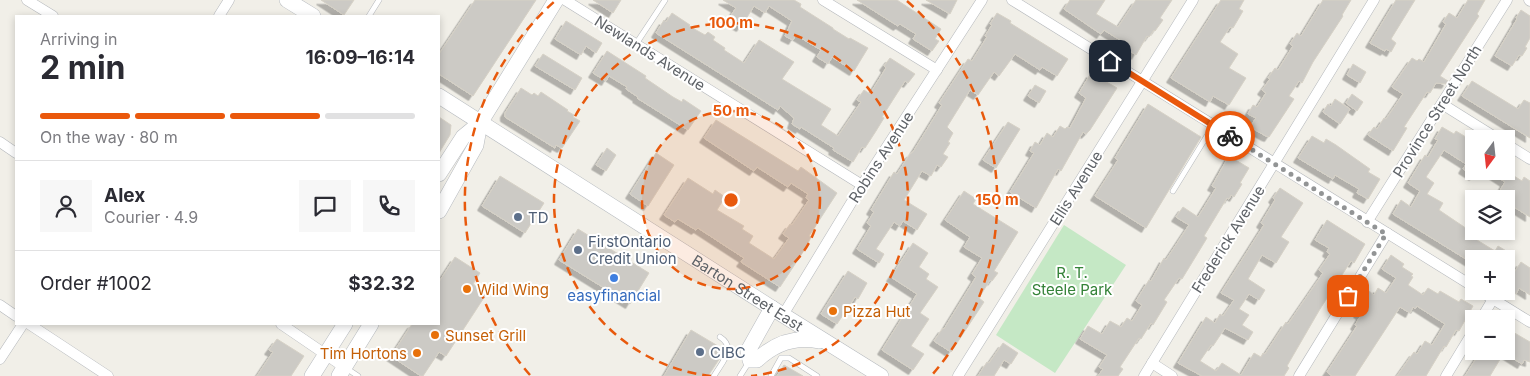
<!DOCTYPE html>
<meta charset="utf-8">
<style>
body{margin:0;font-family:Inter,sans-serif;background:#f7f7f7;color:#2b2b33;height:100vh;display:flex;flex-direction:column;font-size:19px;white-space:nowrap}
*{box-sizing:border-box;margin:0}
p{font-size:16px;color:#7c7c81}
.icon{flex:none;width:28px;height:28px;fill:none;stroke:currentColor;stroke-width:2;stroke-linecap:round;stroke-linejoin:round}
.map{position:relative;flex:1;overflow:hidden}
.panel{position:absolute;left:15px;top:15px;width:425px;height:310px;display:flex;flex-direction:column;background:#fff;border-radius:0px;box-shadow:0 2px 8px #0003}
.panel>*{flex:none}
.needle{width:32px;rotate:195deg}
.tools{position:absolute;left:1465px;top:130px;display:grid;gap:10px}
.tools a{display:grid;place-items:center;width:50px;height:50px;border-radius:0px;background:#fff;box-shadow:0 2px 8px #0003;font-size:25px}
.pin{position:absolute;display:grid;place-items:center;width:42px;height:42px;color:#fff;margin:-21px;border-radius:10px;box-shadow:0 2px 8px #0006}
.courier{position:absolute;display:grid;place-items:center;width:50px;height:50px;margin:-25px;border:4px solid #ea580c;border-radius:50%;background:#fff;color:#222;box-shadow:0 1px 6px #0007}
.overview em{font-style:normal;font-weight:700}
.overview div{display:flex;flex-direction:column-reverse}
.overview{display:flex;align-items:center;justify-content:space-between;height:85px;padding:0 25px}
h1{font-size:32px;font-weight:700;line-height:38px}
.bar{display:grid;grid-template-columns:repeat(4,1fr);gap:8px 5px;align-content:center;height:60px;padding:0 25px}
.bar i{height:6px;border-radius:4px;background:#e1e1e2}
.bar .current{background:#ea580c}
.bar p{grid-column:span 4}
.line{display:flex;align-items:center;gap:12px;padding:0 25px;border-top:1px solid #e1e1e2}
.line div{flex:1}
.round{display:grid;place-items:center;flex:none;width:52px;height:52px;border-radius:0px;background:#f7f7f7}
.map>svg:first-child{display:block}
.green{fill:#c5e8c5}
.building{fill:#cccac5;stroke:#d6d1c6;filter:url(#shadow)}
.lines{fill:none;stroke-linecap:round;stroke-linejoin:round}
.service-casing{stroke:#b5b8bc;stroke-width:6}
.minor-casing{stroke:#b5b8bc;stroke-width:11}
.secondary-casing{stroke:#b6babf;stroke-width:16}
.service{stroke:#fff;stroke-width:5}
.minor{stroke:#fff;stroke-width:10}
.secondary{stroke:#fff;stroke-width:15}
.done{stroke:#929495;stroke-width:5;stroke-dasharray:0 9}
.route{stroke:#ea580c;stroke-width:6}
.ring{fill:none;stroke:#e8590c;stroke-width:2.5;stroke-dasharray:9 6}
.service-dot{fill:#5c6f8a;stroke:#fff;stroke-width:2}
.shop-dot{fill:#3f7fe0;stroke:#fff;stroke-width:2}
.food-dot{fill:#e8710a;stroke:#fff;stroke-width:2}
.labels{text-anchor:middle;dominant-baseline:central;stroke-width:4;stroke-linejoin:round;paint-order:stroke}
.street-label{font-size:15px;fill:#5f6368;stroke:#fff}
.service-label{font-size:15px;fill:#4e5e75;stroke:#fff;text-anchor:start}
.park-label{font-size:15px;fill:#348238;stroke:#fff}
.food-label{font-size:15px;fill:#c56008;stroke:#fff;text-anchor:start}
.shop-label{font-size:15px;fill:#366cbe;stroke:#fff}
.centre{fill:#e8590c;stroke:#fff;stroke-width:2.5}
.ring-label{font-size:15px;text-anchor:middle;font-weight:bold;fill:#e8590c;stroke:#fff;stroke-width:4;stroke-linejoin:round;paint-order:stroke}
</style>
<div class="map">
<svg width="1530" height="376" viewBox="0 0 1530 376">
<defs>
<filter id="shadow"><feDropShadow dx="-4.5" dy="4.5" stdDeviation="0" flood-color="#0004"/></filter>
</defs>
<rect width="100%" height="100%" fill="#f1efe8"/>
<polygon class="green" points="1064,225 1126,265 1055,373 996,335"/>
<g class="building">
<polygon points="321,0 354,0 344,15"/>
<polygon points="475,0 536,0 473,96 439,74 439,54"/>
<polygon points="593,0 621,0 613,13"/>
<polygon points="723,0 794,0 801,4 800,7 833,28 833,29 849,39 850,38 868,48 854,71 832,57 828,64 817,57 821,50 796,35 793,40 785,36 792,21 769,6 765,13 754,6 741,27 728,20 736,8"/>
<polygon points="857,0 897,0 941,29 935,39 939,41 932,51 913,39 916,34 900,24 898,26"/>
<polygon points="926,0 957,0 950,14"/>
<polygon points="1070,0 1105,0 1096,14 1118,27 1136,0 1172,0 1160,18 1163,20 1155,31 1154,30 1149,37 1147,36 1136,55 1118,43 1120,40 1104,30 1101,34 1064,9"/>
<polygon points="1221,0 1244,0 1239,9 1243,11 1233,28 1230,27 1220,42 1238,54 1229,68 1246,78 1229,105 1213,96 1210,102 1171,78"/>
<polygon points="1323,0 1351,0 1342,15 1343,16 1313,62 1302,83 1299,81 1289,96 1294,99 1269,137 1266,136 1250,127 1256,118 1248,114 1253,105 1257,107 1266,93 1262,90 1270,79 1268,78 1275,68 1278,70 1293,46 1290,44 1297,33 1301,36"/>
<polygon points="1396,0 1415,0 1391,39 1396,43 1391,52 1386,49 1385,51 1370,43"/>
<polygon points="1468,0 1485,0 1477,14 1479,16 1440,76 1448,81 1446,84 1436,83 1430,93 1427,92 1404,127 1407,128 1393,151 1368,135 1374,127 1377,129 1384,118 1386,119 1403,94 1392,87 1412,58 1417,61 1419,59 1424,62 1446,24 1443,22 1449,13 1457,18"/>
<polygon points="1521,10 1530,16 1530,38 1525,47 1527,48 1522,56 1519,55 1512,66 1495,56 1517,19 1516,18"/>
<polygon points="672,13 690,25 689,26 705,35 708,32 715,37 713,40 725,48 724,50 744,63 759,40 794,62 782,79 831,109 821,125 838,136 861,102 857,100 864,90 870,94 886,68 884,66 890,58 915,74 908,83 905,81 882,117 884,118 876,131 865,148 862,147 853,162 833,150 834,148 801,127 800,129 792,124 794,118 780,106 778,110 656,33 664,20 666,22"/>
<polygon points="997,13 1011,21 1010,23 1068,59 1057,76 1042,67 1040,70 1015,54 999,76 994,72 978,95 970,90 947,127 953,133 948,142 950,143 943,154 948,157 941,167 937,165 931,176 922,171 904,200 927,214 917,230 903,221 900,226 894,222 876,249 884,254 879,263 857,249 871,226 867,223 874,212 871,210 894,172 897,174 910,154 913,152 942,105 939,103 968,59 972,61 987,37 985,36 992,25 990,24"/>
<polygon points="566,21 602,43 596,53 586,46 581,55 555,39"/>
<polygon points="607,51 646,76 645,78 673,97 682,102 683,99 701,111 688,130 637,98 638,97 626,89 627,87 609,76 606,81 593,73"/>
<polygon points="543,54 582,78 575,90 535,66"/>
<polygon points="1353,64 1366,72 1360,83 1347,75"/>
<polygon points="1091,73 1117,88 1090,130 1086,134 1083,132 1061,171 1058,169 1036,208 1010,192 1034,153 1030,151 1035,142 1040,145 1047,133 1053,137 1060,126 1065,129 1067,127 1070,128 1086,98 1079,93"/>
<polygon points="1472,81 1518,109 1524,100 1530,103 1530,138 1462,96"/>
<polygon points="1035,85 1046,91 1039,103 1028,96"/>
<polygon points="521,88 532,95 534,93 538,96 541,92 568,110 567,111 574,115 573,117 580,121 562,148 556,145 555,148 505,117 505,113"/>
<polygon points="1352,94 1363,102 1357,111 1346,103"/>
<polygon points="1335,99 1350,109 1340,124 1323,112 1328,104 1331,106"/>
<polygon points="1148,104 1201,137 1146,228 1095,196 1118,160 1115,158"/>
<polygon points="439,117 451,125 450,135 439,153"/>
<polygon points="716,120 798,171 801,167 837,193 809,236 811,237 803,252 780,287 741,262 744,258 698,228 696,230 678,219 675,222 664,215 688,178 713,194 715,190 725,197 717,210 744,226 742,229 753,236 749,243 774,259 789,238 783,234 790,224 792,225 809,200 806,198 808,194 791,183 788,187 757,167 754,171 704,138"/>
<polygon points="1008,122 1020,129 996,168 983,160"/>
<polygon points="1442,127 1454,134 1456,131 1474,142 1474,176 1463,169 1466,164 1444,150 1426,177 1434,183 1427,194 1443,203 1439,210 1479,237 1477,240 1495,251 1498,246 1508,252 1505,257 1508,259 1474,259 1474,264 1393,214 1401,200 1411,207 1420,191 1408,183 1425,155 1428,157 1438,140 1435,139"/>
<polygon points="1312,136 1324,143 1326,139 1336,145 1370,169 1368,172 1380,179 1368,199 1357,193 1359,189 1335,175 1333,179 1298,158"/>
<polygon points="607,148 616,155 606,171 596,165"/>
<polygon points="656,153 674,165 648,206 630,194"/>
<polygon points="1229,156 1249,168 1240,183 1242,184 1234,197 1231,195 1229,199 1227,198 1204,236 1207,238 1193,261 1182,279 1179,278 1164,300 1167,302 1153,325 1151,323 1141,339 1139,338 1120,367 1123,369 1118,376 1098,376 1103,369 1099,367 1107,355 1080,339 1088,326 1102,334 1110,321 1121,327 1127,318 1132,321 1142,305 1136,301 1149,280 1151,281 1164,258 1166,260 1189,225 1176,217 1183,207 1198,217 1216,188 1212,186"/>
<polygon points="1488,171 1506,171 1522,181 1524,177 1530,181 1530,217 1506,202 1506,199 1495,199 1505,182"/>
<polygon points="500,176 544,203 525,233 482,206"/>
<polygon points="1280,188 1303,203 1281,237 1289,242 1276,263 1262,255 1248,279 1265,290 1259,300 1249,294 1239,309 1249,315 1242,325 1253,332 1248,340 1225,328 1213,346 1211,345 1200,361 1216,371 1222,363 1241,375 1254,353 1261,357 1263,353 1265,354 1286,322 1288,324 1323,273 1319,270 1330,254 1327,252 1329,248 1315,240 1327,220 1365,244 1354,263 1351,261 1320,309 1287,366 1289,368 1284,376 1202,376 1178,363 1206,317 1215,323 1220,314 1223,316 1234,300 1221,293 1264,225 1261,223 1275,200 1273,198"/>
<polygon points="964,191 976,199 973,204 1018,232 994,271 998,273 992,281 990,280 979,298 984,302 951,352 934,341 943,328 944,329 976,277 972,274 982,258 964,247 970,237 945,220"/>
<polygon points="578,229 649,273 630,304 559,260"/>
<polygon points="913,243 928,253 919,267 929,274 926,279 938,287 920,313 929,319 911,346 924,354 913,370 882,350 917,294 891,277"/>
<polygon points="1391,255 1404,264 1402,267 1413,274 1411,276 1413,277 1408,285 1423,295 1428,288 1438,294 1440,291 1459,302 1461,299 1473,306 1459,331 1456,330 1446,347 1444,346 1426,376 1397,376 1414,352 1417,354 1425,341 1432,345 1445,324 1417,306 1415,309 1413,307 1410,313 1400,307 1355,376 1332,376 1327,372 1357,326 1355,325 1361,315 1358,313 1364,303 1362,302 1369,291 1374,295 1378,288 1386,293 1396,278 1382,269"/>
<polygon points="455,257 480,273 473,284 487,293 446,356 439,352 423,376 421,376 391,356 412,324 439,324 439,282"/>
<polygon points="1521,262 1530,268 1530,295 1519,288 1516,294 1506,288 1506,285"/>
<polygon points="848,271 867,283 858,299 855,297 837,324 821,314"/>
<polygon points="1506,328 1530,342 1530,362 1524,360 1522,364 1506,354"/>
<polygon points="691,330 723,349 720,358 708,376 664,376"/>
<polygon points="277,339 304,356 291,376 257,376 273,352 269,350"/>
<polygon points="1003,343 1018,353 1011,364 1004,360 994,376 978,376 987,362 989,363"/>
<polygon points="1481,351 1505,351 1490,376 1465,376"/>
<polygon points="784,365 803,376 777,376"/>
</g>
<g class="lines">
<g class="service-casing">
<g id="service">
<polyline points="369,16 379,0"/>
<polyline points="636,44 665,0"/>
<polyline points="1173,191 1213,126"/>
<polyline points="346,368 358,376"/>
<path d="M714,376C722,362 737,348 720,337"/>
<polyline points="740,376 749,362"/>
<polyline points="771,376 781,358 789,358 817,376"/>
</g>
</g>
<g class="minor-casing">
<g id="minor">
<polyline points="27,0 53,16"/>
<polyline points="565,0 862,185"/>
<polyline points="823,0 937,70"/>
<polyline points="1012,0 1474,287"/>
<polyline points="1529,0 1530,1"/>
<polyline points="219,16 229,0"/>
<polyline points="1442,104 1498,139"/>
<polyline points="0,142 16,153"/>
<polyline points="1506,144 1530,159"/>
<polyline points="1367,222 1507,0"/>
<polyline points="1480,291 1530,322"/>
<polyline points="0,305 16,316"/>
<polyline points="783,315 862,185 982,0"/>
<polyline points="1481,319 1493,299"/>
<polyline points="29,324 108,376"/>
<polyline points="281,324 344,367"/>
<polyline points="0,359 23,324"/>
<polyline points="1152,363 1172,376"/>
<polyline points="958,376 1193,0"/>
<polyline points="1144,376 1374,0"/>
<polyline points="1299,376 1387,233"/>
<polyline points="1446,376 1474,330"/>
</g>
</g>
<g class="secondary-casing">
<g id="secondary">
<polyline points="287,0 313,16"/>
<path id="s1" d="M439,96L783,315L881,376"/>
<polyline points="439,174 463,137 480,123"/>
<polyline points="439,211 476,145 480,123 556,0"/>
<path d="M772,308L748,351L750,360H757C775,343 795,336 819,341"/>
<polyline points="312,376 345,324"/>
<polyline points="339,376 371,324"/>
</g>
</g>
<use href="#service" class="service"/>
<use href="#minor" class="minor"/>
<use href="#secondary" class="secondary"/>
</g>
<g class="lines">
<polyline class="done" points="1230,136 1386,234 1348,296"/>
<polyline class="route" points="1110,61 1230,136"/>
</g>
<circle cx="731" cy="200" r="89" fill="#e8590c" fill-opacity=".12"/>
<g class="ring">
<circle cx="731" cy="200" r="89"/>
<path d="M711 376A177 177 0 1 1 751 376"/>
<path d="M530 375A266 266 0 0 1 555 1M907 1A266 266 0 0 1 932 375"/>
</g>
<g class="service-dot">
<circle cx="518" cy="217" r="5"/>
<circle cx="578" cy="250" r="5"/>
<circle cx="700" cy="352" r="5"/>
</g>
<circle class="shop-dot" cx="614" cy="278" r="5"/>
<g class="food-dot">
<circle cx="467" cy="289" r="5"/>
<circle cx="833" cy="311" r="5"/>
<circle cx="435" cy="335" r="5"/>
<circle cx="417" cy="353" r="5"/>
</g>
<g class="labels">
<g class="street-label">
<text transform="translate(650 53) rotate(32)">Newlands Avenue</text>
<text transform="translate(1437 111) rotate(-58)">Province Street North</text>
<text transform="translate(881 157) rotate(-57)">Robins Avenue</text>
<text transform="translate(1076 188) rotate(-58)">Ellis Avenue</text>
<text transform="translate(1228 239) rotate(-58)">Frederick Avenue</text>
<text stroke="none"><textPath href="#s1" startOffset="366">Barton Street East</textPath></text>
</g>
<g class="service-label">
<text x="528" y="217">TD</text>
<text x="588" y="241">FirstOntario<tspan x="588" dy="17">Credit Union</tspan></text>
<text x="710" y="352">CIBC</text>
</g>
<g class="park-label">
<text x="1072" y="272">R. T.<tspan x="1072" dy="17">Steele Park</tspan></text>
</g>
<g class="food-label">
<text x="477" y="289">Wild Wing</text>
<text x="843" y="311">Pizza Hut</text>
<text x="445" y="335">Sunset Grill</text>
<text x="407" y="353" text-anchor="end">Tim Hortons</text>
</g>
<g class="shop-label">
<text x="614" y="295">easyfinancial</text>
</g>
</g>
<circle cx="731" cy="200" r="8" class="centre"/>
<g class="ring-label">
<text x="731" y="28">100 m</text>
<text x="731" y="116">50 m</text>
<text x="997" y="205">150 m</text>
</g>
</svg>
<div class="tools">
<a><svg class="needle" viewBox="-14 -14 28 28"><path d="M0-13l5 13h-10z" fill="#e53935"/><path d="M0 13l5-13h-10z" fill="#7c7c81"/></svg></a>
<a><svg class="icon" aria-label="layers" viewBox="0 0 24 24"><path d="M12 4l9 5-9 5-9-5zM3 14l9 5 9-5"/></svg></a>
<a>+</a>
<a>−</a>
</div>
<div class="pin" style="left:1348px;top:296px;background:#ea580c"><svg class="icon" aria-label="bag" viewBox="0 0 24 24"><path d="M5 8h14l-1 12H6zM9 8a3 3 0 0 1 6 0"/></svg></div>
<div class="pin" style="left:1110px;top:61px;background:#1f2937"><svg class="icon" aria-label="home" viewBox="0 0 24 24"><path d="M3 11l9-7 9 7M6 9v11h12V9"/></svg></div>
<div class="courier" style="left:1230px;top:136px"><svg class="icon" aria-label="bike" viewBox="0 0 24 24"><circle cx="6" cy="16" r="4"/><circle cx="18" cy="16" r="4"/><path d="M6 16l4-8h5l3 8M10 8l3 8H6M13 5h3"/></svg></div>
<section class="panel">
<div class="overview"><div><h1>2 min</h1><p>Arriving in</p></div><em>16:09–16:14</em></div>
<div class="bar"><i class="current"></i><i class="current"></i><i class="current"></i><i></i><p>On the way · 80 m</p></div>
<div class="line" style="height:90px"><a class="round"><svg class="icon" aria-label="person" viewBox="0 0 24 24"><circle cx="12" cy="8" r="4"/><path d="M4 21q1-7 8-7t8 7"/></svg></a><div><b>Alex</b><p>Courier · 4.9</p></div><a class="round"><svg class="icon" aria-label="chat" viewBox="0 0 24 24"><path d="M4 5h16v11H9l-5 4z"/></svg></a><a class="round"><svg class="icon" aria-label="phone" viewBox="0 0 24 24"><path d="M5 4h4l2 5-3 2q2 4 5 5l2-3 5 2v4C11 20 4 13 5 4z"/></svg></a></div>
<div class="line" style="height:65px"><div>Order #1002</div><b>$32.32</b></div>
</section>
</div>
